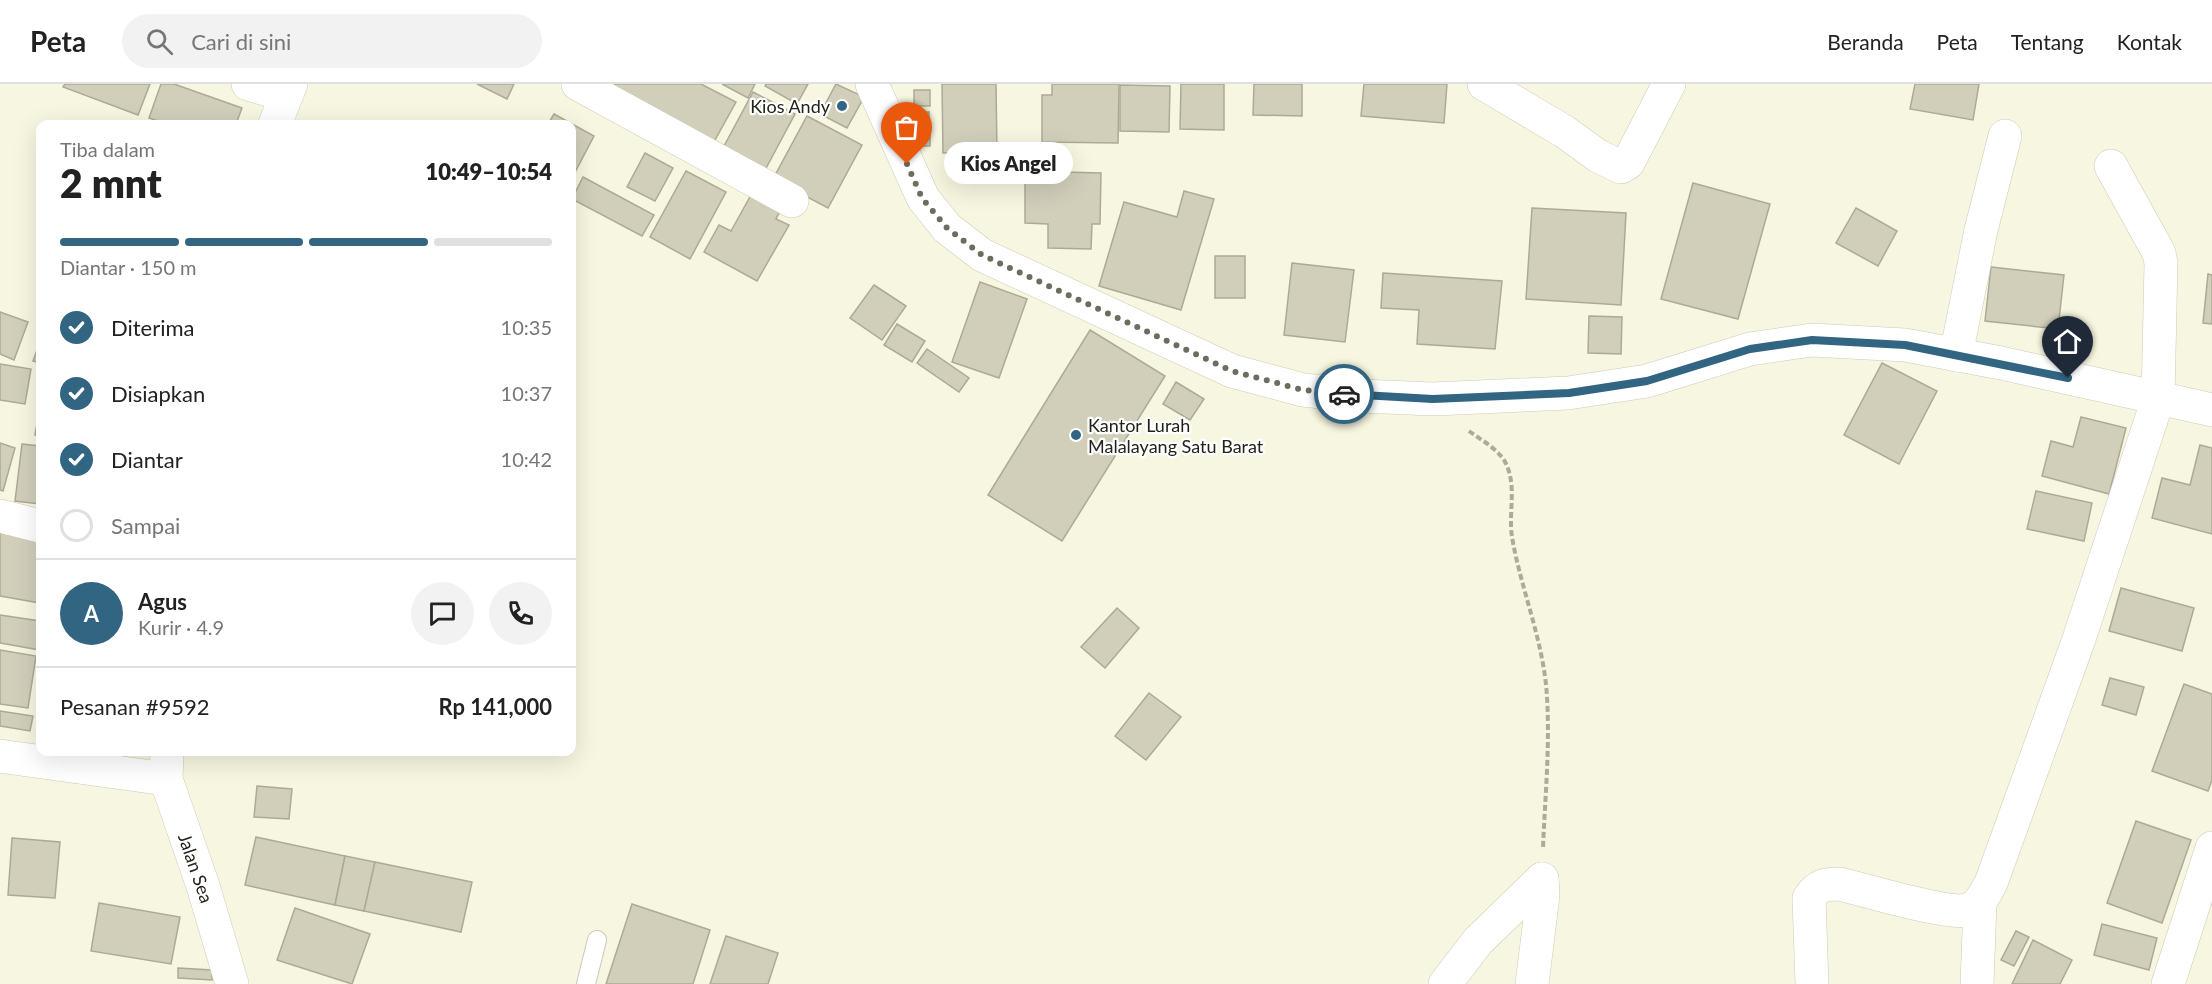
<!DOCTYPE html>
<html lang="id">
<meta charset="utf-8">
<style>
body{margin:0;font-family:Lato,sans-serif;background:#f2f2f2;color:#222;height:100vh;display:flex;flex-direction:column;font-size:22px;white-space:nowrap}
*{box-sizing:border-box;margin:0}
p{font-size:20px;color:#767676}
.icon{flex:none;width:33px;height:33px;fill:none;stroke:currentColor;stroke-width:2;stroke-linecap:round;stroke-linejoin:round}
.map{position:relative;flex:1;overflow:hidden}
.side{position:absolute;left:36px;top:36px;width:540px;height:636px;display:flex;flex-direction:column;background:#fff;border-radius:12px;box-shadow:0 6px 24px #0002}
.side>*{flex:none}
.pin{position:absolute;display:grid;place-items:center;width:51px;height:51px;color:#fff;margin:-62px -26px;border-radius:50% 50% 50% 0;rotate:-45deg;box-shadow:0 0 6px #0007}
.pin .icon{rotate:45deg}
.courier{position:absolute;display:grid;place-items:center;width:60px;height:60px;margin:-30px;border:4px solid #316581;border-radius:50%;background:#fff;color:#222;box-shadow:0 2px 8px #0007}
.bubble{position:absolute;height:42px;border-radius:21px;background:#fff;box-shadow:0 6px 24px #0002;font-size:20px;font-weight:800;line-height:42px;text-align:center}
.headline em{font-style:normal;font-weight:800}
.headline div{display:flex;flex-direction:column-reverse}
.headline{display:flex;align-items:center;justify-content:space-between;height:102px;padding:0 24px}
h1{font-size:39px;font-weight:800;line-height:45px}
.bar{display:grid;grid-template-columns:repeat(4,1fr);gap:9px 6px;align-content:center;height:72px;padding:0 24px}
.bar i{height:8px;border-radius:4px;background:#e0e0e0}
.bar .selected{background:#316581}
.bar p{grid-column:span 4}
.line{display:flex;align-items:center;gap:15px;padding:0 24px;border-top:2px solid #e0e0e0}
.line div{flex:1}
.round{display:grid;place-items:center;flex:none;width:63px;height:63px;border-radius:32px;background:#f2f2f2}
ol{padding:0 24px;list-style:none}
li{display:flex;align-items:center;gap:18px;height:66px}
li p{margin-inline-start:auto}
li .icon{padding:6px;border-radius:50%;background:#316581;color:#fff;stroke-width:4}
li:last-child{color:#767676}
li i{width:33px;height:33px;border:3px solid #e0e0e0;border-radius:50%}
header{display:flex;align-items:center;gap:36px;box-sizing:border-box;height:84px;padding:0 30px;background:#fff;border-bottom:2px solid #e0e0e0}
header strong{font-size:28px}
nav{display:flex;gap:33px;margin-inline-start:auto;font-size:21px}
.search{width:420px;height:54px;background:#f2f2f2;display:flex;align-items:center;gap:15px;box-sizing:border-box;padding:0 21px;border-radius:33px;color:#767676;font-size:22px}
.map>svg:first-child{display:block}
.building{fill:#d1cfba;stroke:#acaa95;stroke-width:1.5}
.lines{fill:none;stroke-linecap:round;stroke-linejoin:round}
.lane-casing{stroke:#cdcbb6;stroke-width:20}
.street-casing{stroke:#cdcbb6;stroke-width:34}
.secondary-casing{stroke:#cdcbb6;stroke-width:34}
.path{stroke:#acab9a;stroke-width:4;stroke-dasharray:6 3;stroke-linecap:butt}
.lane{stroke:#fff;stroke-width:18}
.street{stroke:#fff;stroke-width:33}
.secondary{stroke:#fff;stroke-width:33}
.done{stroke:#6d6c5f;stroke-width:6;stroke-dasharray:0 10.8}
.route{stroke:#316581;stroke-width:8}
.poi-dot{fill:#316581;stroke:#fff;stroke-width:2}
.labels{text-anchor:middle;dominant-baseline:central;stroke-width:4.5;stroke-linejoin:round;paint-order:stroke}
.poi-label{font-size:18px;fill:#23221a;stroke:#fff;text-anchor:end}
.street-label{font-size:18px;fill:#23221a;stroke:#fff}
</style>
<header>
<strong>Peta</strong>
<div class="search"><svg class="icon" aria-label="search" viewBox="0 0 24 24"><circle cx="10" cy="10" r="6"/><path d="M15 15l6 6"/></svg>Cari di sini</div>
<nav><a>Beranda</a><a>Peta</a><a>Tentang</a><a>Kontak</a></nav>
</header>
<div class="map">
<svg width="2212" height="900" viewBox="0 0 2212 900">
<rect width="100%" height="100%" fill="#f7f6e0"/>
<g class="building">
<polygon points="65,0 150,0 138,31 63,3"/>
<polygon points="161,0 174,0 242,24 236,40 167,40 149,34"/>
<polygon points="477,0 514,0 507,15"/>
<polygon points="603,0 701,0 736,18 710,65"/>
<polygon points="722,0 755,0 748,14"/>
<polygon points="766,0 808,0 797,20 765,2"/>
<polygon points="836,0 864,13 847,44 820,30"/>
<polygon points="942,0 996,0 997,68 943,69"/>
<polygon points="1052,0 1119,0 1118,59 1042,58 1042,11 1052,11"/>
<polygon points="1181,0 1224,0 1224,46 1180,45"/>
<polygon points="1254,0 1302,0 1302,32 1253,31"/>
<polygon points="1364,0 1447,0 1444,39 1361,32"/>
<polygon points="1915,0 1979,0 1973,36 1910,25"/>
<polygon points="1120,1 1170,2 1169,48 1120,47"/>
<rect x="914" y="6" width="16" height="16"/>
<polygon points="753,8 795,30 765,86 723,64"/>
<rect x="903" y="28" width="26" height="15"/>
<polygon points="554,30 594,52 572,94 572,40 548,40"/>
<polygon points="807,32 862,61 828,124 773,95"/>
<rect x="911" y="45" width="19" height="17"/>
<polygon points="645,69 673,84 655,117 627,103"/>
<polygon points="686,87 726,108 690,175 650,153"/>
<polygon points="1025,87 1101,89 1100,140 1092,140 1091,165 1048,164 1048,140 1025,139"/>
<polygon points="583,93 654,131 642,152 572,115"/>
<polygon points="1693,99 1770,120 1738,235 1661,215"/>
<polygon points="1184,107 1214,115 1181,226 1099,202 1124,118 1177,133"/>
<polygon points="751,111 780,127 776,135 789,141 757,197 704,168 719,141 731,147"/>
<polygon points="1532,124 1626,129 1621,221 1526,215"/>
<polygon points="1856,124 1897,147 1878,182 1836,159"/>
<rect x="1215" y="172" width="30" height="42"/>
<polygon points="1292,179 1354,186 1345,258 1284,251"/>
<polygon points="1991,183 2064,191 2058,245 1985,237"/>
<polygon points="1383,189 1502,197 1495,265 1417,260 1419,226 1381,224"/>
<polygon points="2208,190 2212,191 2212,240 2203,239"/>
<polygon points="980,198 1027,215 999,294 952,278"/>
<polygon points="874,201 906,222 882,256 850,234"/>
<polygon points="0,228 28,238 14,276 0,270"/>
<polygon points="1589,232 1622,233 1621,270 1588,269"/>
<polygon points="897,240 925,257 912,278 884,261"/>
<polygon points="1090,246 1165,292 1062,457 988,411"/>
<polygon points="40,258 40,279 33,277"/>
<polygon points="927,265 969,294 959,308 917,279"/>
<polygon points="1882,279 1937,307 1899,380 1844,351"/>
<polygon points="0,280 31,285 25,320 0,316"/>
<polygon points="1176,298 1204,315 1190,336 1163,320"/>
<polygon points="40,322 40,353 35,351"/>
<polygon points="2081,333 2126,344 2109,410 2042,392 2051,357 2073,363"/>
<polygon points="0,359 15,364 3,407 0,406"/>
<polygon points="22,360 40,362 40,420 15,417"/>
<polygon points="2200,361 2212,364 2212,450 2152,434 2162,394 2190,401"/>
<polygon points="2036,407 2092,419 2084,457 2027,445"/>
<polygon points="0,449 40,456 40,519 0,512"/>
<polygon points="2121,504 2194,524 2182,567 2109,547"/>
<polygon points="1117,524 1139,544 1105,584 1081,563"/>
<polygon points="0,531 40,537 40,566 0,559"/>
<polygon points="0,566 36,572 28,624 0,620"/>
<polygon points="2110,594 2144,603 2136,631 2102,621"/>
<polygon points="2184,600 2212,610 2212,696 2208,707 2152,687"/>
<polygon points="1149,609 1181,633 1146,676 1115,652"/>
<polygon points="0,627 33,632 30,647 0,642"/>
<polygon points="257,702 292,705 289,735 254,733"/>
<polygon points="2136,737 2191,756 2162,839 2107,819"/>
<polygon points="256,753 345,772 335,821 245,801"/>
<polygon points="12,754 60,758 55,814 8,811"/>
<polygon points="345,772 375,778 364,827 335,821"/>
<polygon points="375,778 472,798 461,848 364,827"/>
<polygon points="99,819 180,833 171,880 91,867"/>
<polygon points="632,820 710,846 693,900 606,900"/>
<polygon points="295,824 370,850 352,900 277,876"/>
<polygon points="2102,840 2157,854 2149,886 2094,871"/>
<polygon points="2016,847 2029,853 2014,882 2001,876"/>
<polygon points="726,852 778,869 768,900 710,900"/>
<polygon points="2033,856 2072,876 2060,900 2012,900"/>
<polygon points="178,884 212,886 212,896 178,894"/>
</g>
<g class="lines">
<g class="lane-casing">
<polyline id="lane" points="586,900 597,856"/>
</g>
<g class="street-casing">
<g id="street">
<polyline points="248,0 286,11"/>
<polyline points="578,0 792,117"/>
<polyline points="1484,0 1565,48 1598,72 1621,83 1628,79 1669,0"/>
<polyline points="1956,271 1981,146 2005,52"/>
<polyline points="0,432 40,442"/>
<polyline points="0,672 166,695"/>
<polyline points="1445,900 1478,857 1542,795"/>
<polyline points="1532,900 1543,811 1542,795"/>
<path d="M1812,900L1809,814C1818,801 1825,800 1840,800C1864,806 1949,831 1967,826C1980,823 1985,809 1991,799L2079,555L2158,315L2161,179L2159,169L2111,82"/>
<polyline points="1977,900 1980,819"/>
<polyline points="2168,900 2212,764"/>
</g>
</g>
<g class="secondary-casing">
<g id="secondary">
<polyline points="872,0 923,114 947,144 982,171 1232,287 1303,306 1361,312 1433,315 1568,309 1647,297 1750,265 1812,256 1905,261 2001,279 2212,326"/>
<polyline points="275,40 291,0"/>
<polyline points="167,668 166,695 203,802 232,900"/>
</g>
</g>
<path class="path" d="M1469,347C1481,356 1495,363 1504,376C1518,400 1508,427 1512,453C1521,506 1544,558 1547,613C1550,663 1545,714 1543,764"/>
<use href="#lane" class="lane"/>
<use href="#street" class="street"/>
<use href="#secondary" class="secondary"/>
</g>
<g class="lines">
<polyline class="done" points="907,80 922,114 947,144 982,171 1232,287 1303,306 1344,310"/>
<polyline class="route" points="1344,310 1433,315 1569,309 1647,297 1750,265 1812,256 1905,261 2068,294"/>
</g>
<g class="poi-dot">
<circle cx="842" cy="22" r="6"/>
<circle cx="1076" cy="351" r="6"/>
</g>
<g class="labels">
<g class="poi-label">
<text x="830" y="22">Kios Andy</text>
<text x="1088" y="341" text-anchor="start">Kantor Lurah<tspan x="1088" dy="21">Malalayang Satu Barat</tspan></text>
</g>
<g class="street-label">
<text transform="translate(196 784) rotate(71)">Jalan Sea</text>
</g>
</g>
</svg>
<div class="pin" style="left:907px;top:80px;background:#ea580c"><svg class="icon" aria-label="bag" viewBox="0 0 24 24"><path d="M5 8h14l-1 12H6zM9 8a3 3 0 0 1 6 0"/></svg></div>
<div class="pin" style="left:2068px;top:294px;background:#1f2937"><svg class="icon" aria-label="home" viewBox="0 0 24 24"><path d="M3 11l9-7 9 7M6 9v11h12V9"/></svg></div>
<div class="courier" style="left:1344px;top:310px"><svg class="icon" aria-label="car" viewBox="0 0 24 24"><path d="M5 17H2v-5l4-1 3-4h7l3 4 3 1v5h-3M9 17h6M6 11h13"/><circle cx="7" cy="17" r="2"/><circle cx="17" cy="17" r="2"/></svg></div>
<div class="bubble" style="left:944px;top:58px;width:129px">Kios Angel</div>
<section class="side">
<div class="headline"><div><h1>2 mnt</h1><p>Tiba dalam</p></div><em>10:49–10:54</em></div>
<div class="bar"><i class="selected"></i><i class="selected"></i><i class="selected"></i><i></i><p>Diantar · 150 m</p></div>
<ol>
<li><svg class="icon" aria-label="check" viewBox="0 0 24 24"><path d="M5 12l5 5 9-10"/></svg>Diterima<p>10:35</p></li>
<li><svg class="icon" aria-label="check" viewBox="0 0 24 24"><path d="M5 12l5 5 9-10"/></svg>Disiapkan<p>10:37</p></li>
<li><svg class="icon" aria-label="check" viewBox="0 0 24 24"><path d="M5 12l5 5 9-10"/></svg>Diantar<p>10:42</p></li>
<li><i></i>Sampai</li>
</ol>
<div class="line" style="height:108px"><b class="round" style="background:#316581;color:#fff">A</b><div><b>Agus</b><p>Kurir · 4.9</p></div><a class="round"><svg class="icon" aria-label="chat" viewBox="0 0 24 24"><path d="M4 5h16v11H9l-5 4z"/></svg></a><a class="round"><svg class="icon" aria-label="phone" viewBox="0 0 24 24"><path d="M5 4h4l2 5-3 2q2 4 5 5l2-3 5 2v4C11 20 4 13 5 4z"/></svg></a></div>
<div class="line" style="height:78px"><div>Pesanan #9592</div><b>Rp 141,000</b></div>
</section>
</div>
